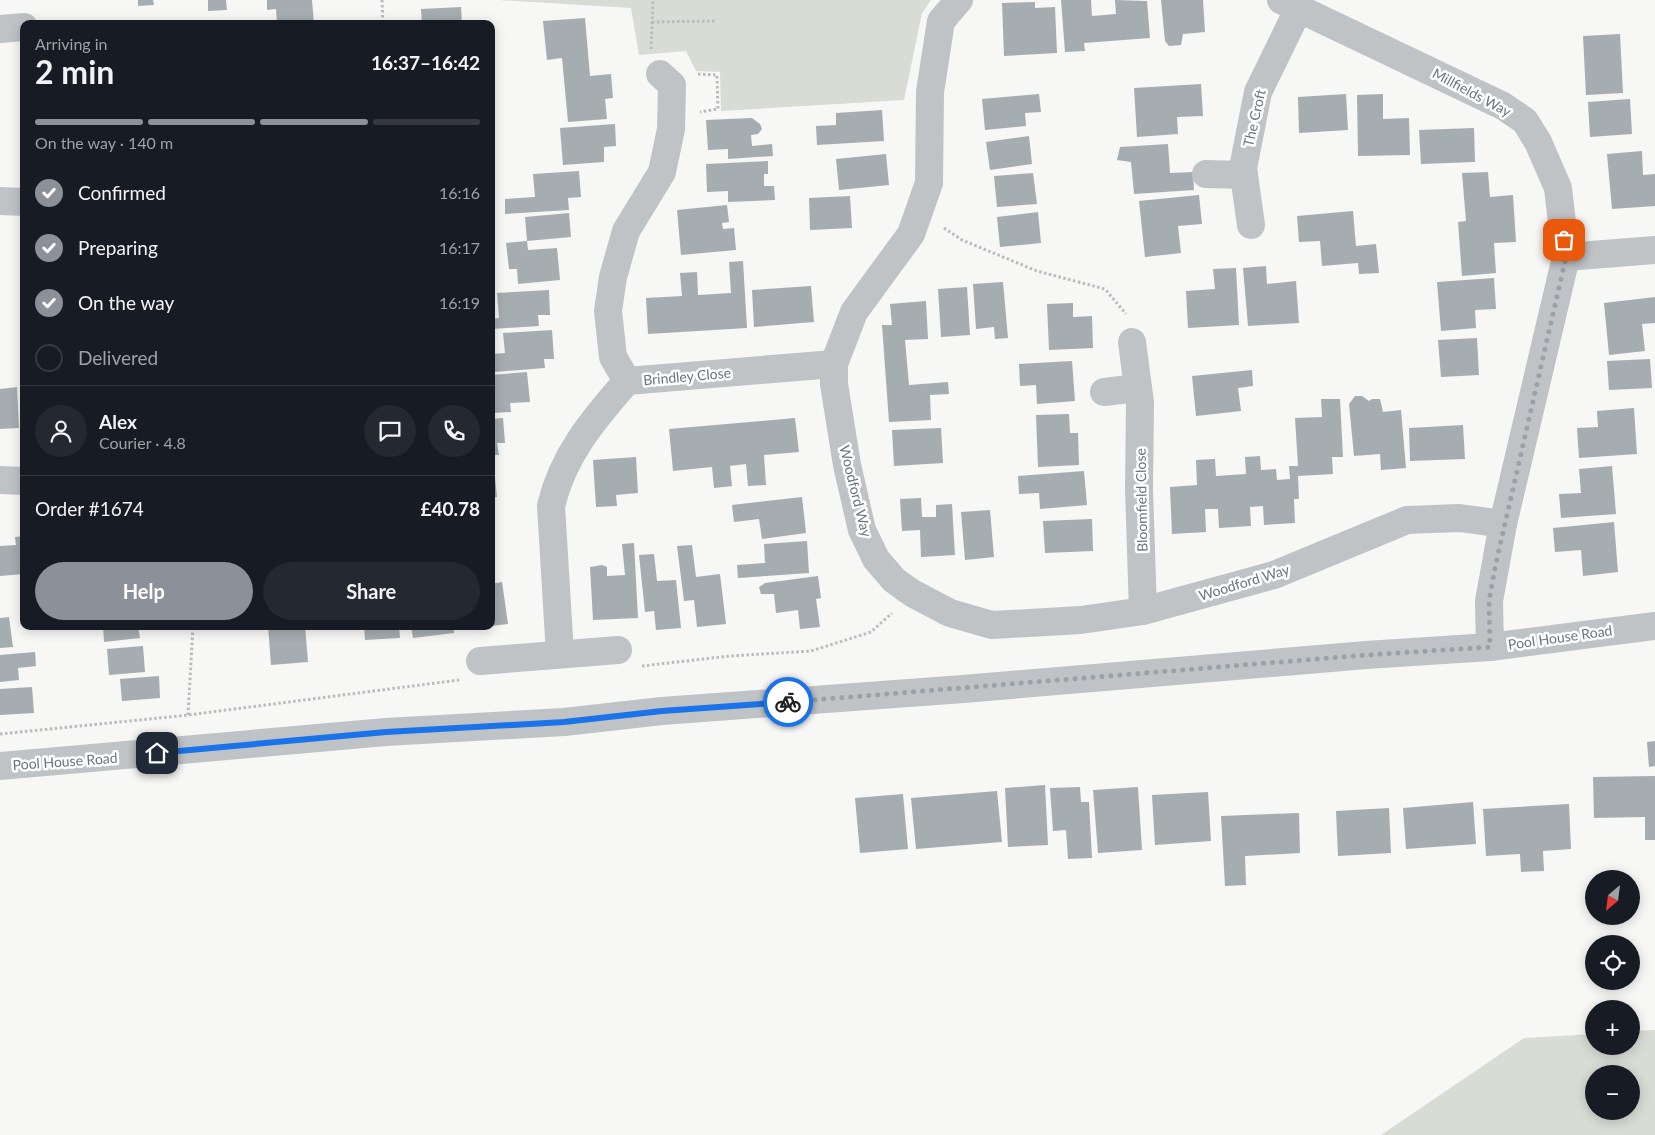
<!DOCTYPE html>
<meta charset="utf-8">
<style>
body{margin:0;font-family:Lato,sans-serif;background:#242831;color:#f1f3f6;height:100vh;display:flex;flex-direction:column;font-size:19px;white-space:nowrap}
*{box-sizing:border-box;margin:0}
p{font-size:16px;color:#9ea1a6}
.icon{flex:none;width:28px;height:28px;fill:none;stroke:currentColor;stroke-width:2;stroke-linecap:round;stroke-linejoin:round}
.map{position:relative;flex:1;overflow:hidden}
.drawer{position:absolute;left:20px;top:20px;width:475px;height:610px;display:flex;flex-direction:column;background:#171b24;border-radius:10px;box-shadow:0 2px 12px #0003}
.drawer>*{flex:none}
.needle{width:32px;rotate:208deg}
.buttons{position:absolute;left:1585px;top:870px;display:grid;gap:10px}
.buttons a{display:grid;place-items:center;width:55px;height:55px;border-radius:50%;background:#171b24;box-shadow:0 2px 12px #0003;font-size:25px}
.pin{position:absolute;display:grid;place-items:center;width:42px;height:42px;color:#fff;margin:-21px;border-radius:10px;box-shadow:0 2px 8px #0006}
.courier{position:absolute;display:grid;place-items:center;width:50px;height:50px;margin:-25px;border:4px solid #1a73e8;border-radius:50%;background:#fff;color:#222;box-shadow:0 1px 6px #0007}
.headline em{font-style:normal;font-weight:700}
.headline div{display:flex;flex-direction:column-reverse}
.headline{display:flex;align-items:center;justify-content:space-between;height:85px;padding:0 15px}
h1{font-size:32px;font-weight:700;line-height:38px}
.bar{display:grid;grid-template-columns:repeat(4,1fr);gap:8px 5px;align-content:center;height:60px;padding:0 15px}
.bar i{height:6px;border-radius:4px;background:#363941}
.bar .on{background:#8c9099}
.bar p{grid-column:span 4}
.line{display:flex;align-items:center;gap:12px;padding:0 15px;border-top:1px solid #363941}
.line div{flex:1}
.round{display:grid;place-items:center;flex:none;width:52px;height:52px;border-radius:26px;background:#242831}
ol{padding:0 15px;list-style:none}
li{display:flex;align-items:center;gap:15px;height:55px}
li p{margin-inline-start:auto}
li .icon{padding:5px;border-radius:50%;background:#8c9099;color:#fff;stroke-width:4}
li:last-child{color:#9ea1a6}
li i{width:28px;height:28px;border:2px solid #363941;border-radius:50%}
.action{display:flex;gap:10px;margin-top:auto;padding:10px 15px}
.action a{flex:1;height:58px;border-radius:30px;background:#8c9099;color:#fff;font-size:20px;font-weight:700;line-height:58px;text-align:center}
.action a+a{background:#242831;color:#f1f3f6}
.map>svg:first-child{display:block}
.green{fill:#d8dcd5;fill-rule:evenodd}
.building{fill:#a5adb1}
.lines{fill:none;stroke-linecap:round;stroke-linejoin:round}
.path{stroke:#b9bcbe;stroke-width:3;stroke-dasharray:2.5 2.5;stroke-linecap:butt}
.minor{stroke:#bfc3c6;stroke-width:28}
.done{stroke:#99a2a6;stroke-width:5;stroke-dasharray:0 9}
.route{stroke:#1a73e8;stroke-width:6}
.labels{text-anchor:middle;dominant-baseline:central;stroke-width:5;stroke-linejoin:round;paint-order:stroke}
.street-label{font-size:14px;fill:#66757c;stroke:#fff}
</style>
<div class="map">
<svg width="1655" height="1135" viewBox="0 0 1655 1135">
<rect width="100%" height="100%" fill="#f7f7f5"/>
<g class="green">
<polygon points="499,0 931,0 922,13 904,100 721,111 720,72 696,71 686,51 639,55 631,8"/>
<path d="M1655,1030V1135H1381L1524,1038L1594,1034V1046H1631V1031ZM1594,1074H1631V1111H1594Z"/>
</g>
<g class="building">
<polygon points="138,0 153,0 154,5 138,6"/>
<polygon points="208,0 226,0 227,10 208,11"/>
<polygon points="267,0 312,0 314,24 277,24 276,9 267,10"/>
<polygon points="1061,0 1091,0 1092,16 1116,14 1115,0 1147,1 1150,38 1084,43 1085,51 1065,52"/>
<polygon points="1161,0 1203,0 1205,32 1183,34 1181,45 1169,46 1165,41"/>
<polygon points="1035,2 1035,8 1055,7 1057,53 1004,56 1002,3"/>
<polygon points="461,7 462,24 422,24 421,9"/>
<polygon points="585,18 590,76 611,74 613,98 605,99 607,119 568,122 562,58 547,60 543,21"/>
<polygon points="1620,34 1623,93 1586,95 1583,36"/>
<polygon points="1201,84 1203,116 1177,117 1178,134 1137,137 1134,88"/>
<polygon points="1039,94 1041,112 1025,113 1026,126 985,130 982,99"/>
<polygon points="1346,94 1348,130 1299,133 1298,97"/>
<polygon points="1383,94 1383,119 1409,118 1410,155 1358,156 1357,95"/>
<polygon points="1630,99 1632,134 1590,137 1588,102"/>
<polygon points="882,110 884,141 817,145 816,126 836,125 836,113"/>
<polygon points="752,118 760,124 762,129 758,134 751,135 752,146 772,144 773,156 728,159 728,149 708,150 706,120"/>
<polygon points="615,124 616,146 604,147 604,162 563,165 560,128"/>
<polygon points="1474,128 1475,162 1421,164 1419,130"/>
<polygon points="1029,136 1032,164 990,170 986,142"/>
<polygon points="1168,144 1170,173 1193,172 1194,190 1134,194 1131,162 1117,160 1120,147"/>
<polygon points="1642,151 1643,175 1655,174 1655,206 1612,209 1607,154"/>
<polygon points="886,154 889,185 839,190 836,159"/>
<polygon points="768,161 768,174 764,174 764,186 774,186 775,200 728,202 728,191 707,192 706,164"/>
<polygon points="579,171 581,197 568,198 569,210 505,214 505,199 535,197 533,174"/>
<polygon points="1488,172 1490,197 1513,195 1516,242 1494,243 1496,273 1462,276 1458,222 1466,221 1462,173"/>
<polygon points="1033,173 1037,204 997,207 994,176"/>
<polygon points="1199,195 1202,224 1178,226 1181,253 1145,257 1139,201"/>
<polygon points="850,196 852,228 810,230 809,198"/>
<polygon points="727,205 729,222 722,223 723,229 734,228 736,250 681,255 677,210"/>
<polygon points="1353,211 1356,246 1376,244 1379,273 1359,274 1358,263 1322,266 1320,241 1299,242 1297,216"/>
<polygon points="1038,212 1041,243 1000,247 997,217"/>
<polygon points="569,213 571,237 527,241 528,250 557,248 560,280 518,284 517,269 509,269 506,243 527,241 525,217"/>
<polygon points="743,261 747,328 648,334 646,298 682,296 680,273 697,272 698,295 731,293 729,262"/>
<polygon points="1266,266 1267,284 1296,281 1299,323 1248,326 1243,268"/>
<polygon points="1236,268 1239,325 1188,328 1186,291 1215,289 1213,269"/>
<polygon points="1494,278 1496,309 1475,310 1476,328 1441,331 1437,282"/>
<polygon points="1003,282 1008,338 995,339 994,327 976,329 973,284"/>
<polygon points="811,286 814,322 754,327 752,290"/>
<polygon points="967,287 970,335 941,337 938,289"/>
<polygon points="549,290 550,315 538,315 539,326 491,329 491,319 499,318 497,293"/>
<polygon points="1655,297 1655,323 1642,324 1645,351 1609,355 1604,303"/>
<polygon points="926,301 928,339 905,340 909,385 948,382 949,394 930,395 931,420 889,422 882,325 892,325 890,304"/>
<polygon points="1073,303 1073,317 1092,316 1093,348 1049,350 1047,304"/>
<polygon points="552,330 554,359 544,359 545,368 494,372 493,354 505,353 503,333"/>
<polygon points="1477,338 1479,375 1441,377 1438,340"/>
<polygon points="1650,359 1652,388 1609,390 1607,361"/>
<polygon points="1072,361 1075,401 1037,404 1036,385 1020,386 1019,364"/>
<polygon points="1252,370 1253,386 1238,388 1241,411 1196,416 1192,376"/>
<polygon points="527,372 530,402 510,403 511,412 491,413 491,375"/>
<polygon points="17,387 19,428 0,429 0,389"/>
<polygon points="1355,396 1362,396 1369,401 1372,399 1380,399 1383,412 1401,410 1406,468 1381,470 1380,454 1354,456 1349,404"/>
<polygon points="1321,399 1340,399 1343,457 1332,457 1333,474 1298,476 1299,499 1294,499 1295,523 1264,525 1263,506 1250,507 1251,526 1219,528 1218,509 1205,509 1206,532 1172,534 1170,487 1197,485 1196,460 1215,459 1216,476 1246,474 1245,457 1260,456 1261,470 1276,469 1277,480 1290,479 1289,466 1298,466 1295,418 1322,417"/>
<polygon points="1634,408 1637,454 1579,458 1577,428 1598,427 1597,411"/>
<polygon points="1069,414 1070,433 1078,433 1079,465 1038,467 1036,415"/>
<polygon points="503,418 505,443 497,443 499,455 491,455 491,419"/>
<polygon points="795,418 799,452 764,455 766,485 748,486 746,464 730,466 732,486 714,488 712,467 673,471 669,429"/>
<polygon points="1463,425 1465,459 1410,461 1409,428"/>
<polygon points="941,428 943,463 894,466 892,430"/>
<polygon points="636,457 638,493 616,495 617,506 596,507 593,460"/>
<polygon points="493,459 497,497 491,498 491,460"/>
<polygon points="1612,466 1616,514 1561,518 1559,494 1581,493 1579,469"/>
<polygon points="1084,471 1087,505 1040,509 1039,493 1019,494 1018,476"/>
<polygon points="802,497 806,533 762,539 759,519 734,522 732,505"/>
<polygon points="921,498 922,517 936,517 936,505 952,504 955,555 921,557 920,530 902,531 900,499"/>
<polygon points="990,510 994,557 965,560 961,512"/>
<polygon points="1092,519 1093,551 1045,553 1043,521"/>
<polygon points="1614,522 1618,572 1583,576 1581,550 1555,552 1553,528"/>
<polygon points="24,536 24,574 0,576 0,546 16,545 15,537"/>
<polygon points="807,541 809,573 738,578 737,565 765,563 764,544"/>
<polygon points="634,543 638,618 593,620 590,567 602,565 607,567 607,576 625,575 622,544"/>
<polygon points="692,545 696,577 720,574 726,624 697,627 694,600 684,601 677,546"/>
<polygon points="654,554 657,581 676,580 681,628 656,630 654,611 645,612 639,555"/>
<polygon points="818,576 821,598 816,599 820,627 800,629 798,610 776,613 774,594 761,594 759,587 765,583"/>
<polygon points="502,582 508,624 491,626 491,584"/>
<polygon points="9,617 13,647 0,648 0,618"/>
<polygon points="103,626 138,626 140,638 104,642"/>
<polygon points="268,626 305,626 308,662 271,665"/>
<polygon points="364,626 399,626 400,638 365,640"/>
<polygon points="411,626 454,626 454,633 413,638"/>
<polygon points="462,626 481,626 481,627 462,630"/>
<polygon points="143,646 145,672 109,675 107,649"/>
<polygon points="35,652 36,666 18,668 19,680 0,682 0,655"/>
<polygon points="159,676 160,698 122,701 120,679"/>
<polygon points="32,687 34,713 0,715 0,689"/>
<polygon points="1655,741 1655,766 1649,767 1647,742"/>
<polygon points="1655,776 1655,840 1645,840 1645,817 1594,818 1593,777"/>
<polygon points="1045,785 1048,845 1008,847 1005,788"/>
<polygon points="1080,787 1081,802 1089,802 1092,858 1068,859 1066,830 1053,831 1050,788"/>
<polygon points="1138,787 1142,850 1098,853 1093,790"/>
<polygon points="997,791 1002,842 916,849 911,798"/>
<polygon points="1208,792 1211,841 1155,845 1152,795"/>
<polygon points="903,794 908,849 860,853 855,798"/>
<polygon points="1473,802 1476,844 1406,849 1403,808"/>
<polygon points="1569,804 1571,849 1543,851 1544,871 1521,872 1520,854 1486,856 1483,809"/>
<polygon points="1389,808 1391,853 1338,856 1336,811"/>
<polygon points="1299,813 1300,853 1245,856 1246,885 1225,886 1221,816"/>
</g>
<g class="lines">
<g class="path">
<polyline points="382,0 383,24"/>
<polyline points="652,22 717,21"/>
<polyline points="651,49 653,0"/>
<polyline points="698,74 717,75 718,109 700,112"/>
<polyline points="944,228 962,240 1037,271 1105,289 1126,314"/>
<polyline points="642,666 730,656 811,651 871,632 892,613"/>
<polyline points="188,715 193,626"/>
<polyline points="0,734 188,715 459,680"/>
</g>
<g class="minor">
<polyline points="959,0 941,21 930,92 929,183 911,234 854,312 834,364 834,384 847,465 862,530 876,559 894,580 912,593 950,613 992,625 1081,620 1143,611 1274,575 1407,520 1460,518 1503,524"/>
<polyline points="1281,0 1503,106 1525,121 1538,142 1558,188 1566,257 1503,524 1489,601 1490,647"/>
<polyline points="0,29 24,27"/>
<polyline points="1206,174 1244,175"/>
<polyline points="0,201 24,202"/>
<polyline points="1251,225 1243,168 1258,92 1299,8"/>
<polyline points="1566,257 1655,250"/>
<polyline points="1132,342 1140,403 1139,489 1143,611"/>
<polyline points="627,381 613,357 608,311 613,277 626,231 662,172 671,129 672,85 660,74"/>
<polyline points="1104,392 1138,388"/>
<polyline points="0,480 24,481"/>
<path d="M560,654L551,506C563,455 593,420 627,381L834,364"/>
<polyline points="480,661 618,650"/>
<polyline points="0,766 386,732 564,722 662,711 963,689 1366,655 1490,647 1655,626"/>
</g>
</g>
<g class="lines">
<polyline class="done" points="788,702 1366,655 1490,647 1489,601 1496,563 1566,257 1564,240"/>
<polyline class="route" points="157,753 386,732 564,722 662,711 788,702"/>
</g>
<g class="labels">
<g class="street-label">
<text transform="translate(1472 92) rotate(28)">Millfields Way</text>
<text transform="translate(1254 118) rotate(-77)">The Croft</text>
<text transform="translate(687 376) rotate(-5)">Brindley Close</text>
<text transform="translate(856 491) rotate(76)">Woodford Way</text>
<text transform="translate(1141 500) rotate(-91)">Bloomfield Close</text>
<text transform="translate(1244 582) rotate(-17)">Woodford Way</text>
<text transform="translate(1560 637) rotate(-8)">Pool House Road</text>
<text transform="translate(65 761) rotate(-4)">Pool House Road</text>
</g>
</g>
</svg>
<div class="buttons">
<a><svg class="needle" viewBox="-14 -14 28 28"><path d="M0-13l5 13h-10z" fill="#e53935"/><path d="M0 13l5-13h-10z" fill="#9ea1a6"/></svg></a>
<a><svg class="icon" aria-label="locate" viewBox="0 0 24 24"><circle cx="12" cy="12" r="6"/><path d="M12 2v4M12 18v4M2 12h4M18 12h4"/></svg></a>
<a>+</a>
<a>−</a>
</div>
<div class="pin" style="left:1564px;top:240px;background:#ea580c"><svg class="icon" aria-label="bag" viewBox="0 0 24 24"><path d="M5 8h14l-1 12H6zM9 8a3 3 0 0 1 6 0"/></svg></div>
<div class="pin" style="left:157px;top:753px;background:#1f2937"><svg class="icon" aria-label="home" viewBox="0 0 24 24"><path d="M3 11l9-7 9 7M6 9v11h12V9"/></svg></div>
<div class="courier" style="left:788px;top:702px"><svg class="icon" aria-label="bike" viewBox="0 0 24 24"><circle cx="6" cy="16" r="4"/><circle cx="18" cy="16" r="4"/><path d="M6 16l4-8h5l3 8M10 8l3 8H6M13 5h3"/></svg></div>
<section class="drawer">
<div class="headline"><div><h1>2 min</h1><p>Arriving in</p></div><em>16:37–16:42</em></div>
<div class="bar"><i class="on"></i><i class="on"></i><i class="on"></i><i></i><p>On the way · 140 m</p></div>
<ol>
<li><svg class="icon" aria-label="check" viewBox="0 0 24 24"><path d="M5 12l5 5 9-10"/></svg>Confirmed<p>16:16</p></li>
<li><svg class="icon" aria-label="check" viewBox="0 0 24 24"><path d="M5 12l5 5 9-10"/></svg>Preparing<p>16:17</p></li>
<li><svg class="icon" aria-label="check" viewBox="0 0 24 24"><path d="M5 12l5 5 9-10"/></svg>On the way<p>16:19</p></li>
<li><i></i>Delivered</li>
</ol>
<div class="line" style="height:90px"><a class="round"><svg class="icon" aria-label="person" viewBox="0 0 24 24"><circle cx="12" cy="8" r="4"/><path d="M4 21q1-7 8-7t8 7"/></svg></a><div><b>Alex</b><p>Courier · 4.8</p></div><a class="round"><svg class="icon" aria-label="chat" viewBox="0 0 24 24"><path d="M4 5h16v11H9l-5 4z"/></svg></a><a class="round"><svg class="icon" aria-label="phone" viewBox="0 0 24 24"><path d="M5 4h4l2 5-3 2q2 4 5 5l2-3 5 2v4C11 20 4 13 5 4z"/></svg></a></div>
<div class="line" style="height:65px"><div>Order #1674</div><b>£40.78</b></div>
<div class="action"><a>Help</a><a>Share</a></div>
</section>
</div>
